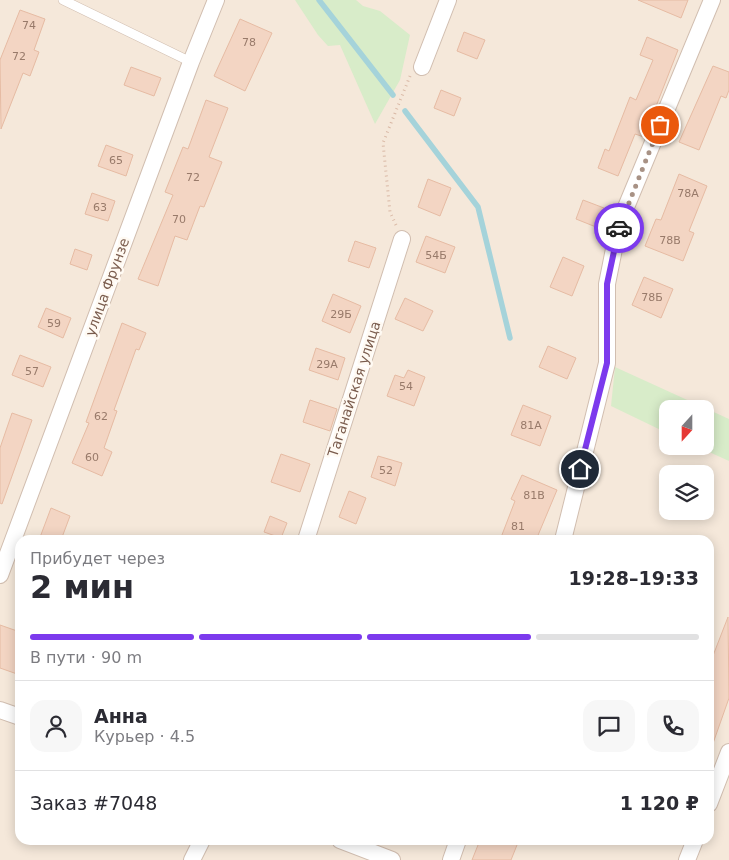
<!DOCTYPE html>
<html lang="ru">
<meta charset="utf-8">
<style>
body{margin:0;font-family:"DejaVu Sans",sans-serif;background:#f7f7f7;color:#2b2b33;height:100vh;display:flex;flex-direction:column;font-size:19px;white-space:nowrap}
*{box-sizing:border-box;margin:0}
p{font-size:16px;color:#7c7c81}
.icon{flex:none;width:28px;height:28px;fill:none;stroke:currentColor;stroke-width:2;stroke-linecap:round;stroke-linejoin:round}
.map{position:relative;flex:1;overflow:hidden}
.details{position:absolute;left:15px;top:535px;width:699px;height:310px;display:flex;flex-direction:column;background:#fff;border-radius:15px;box-shadow:0 2px 12px #0003}
.details>*{flex:none}
.needle{width:32px;rotate:201deg}
.buttons{position:absolute;left:659px;top:400px;display:grid;gap:10px}
.buttons a{display:grid;place-items:center;width:55px;height:55px;border-radius:10px;background:#fff;box-shadow:0 2px 12px #0003;font-size:25px}
.pin{position:absolute;display:grid;place-items:center;width:42px;height:42px;color:#fff;margin:-21px;border:2px solid #fff;border-radius:50%;box-shadow:0 1px 5px #0007}
.courier{position:absolute;display:grid;place-items:center;width:50px;height:50px;margin:-25px;border:4px solid #7c3aed;border-radius:50%;background:#fff;color:#222;box-shadow:0 1px 6px #0007}
.overview em{font-style:normal;font-weight:700}
.overview div{display:flex;flex-direction:column-reverse}
.overview{display:flex;align-items:center;justify-content:space-between;height:85px;padding:0 15px}
h1{font-size:32px;font-weight:700;line-height:38px}
.bar{display:grid;grid-template-columns:repeat(4,1fr);gap:8px 5px;align-content:center;height:60px;padding:0 15px}
.bar i{height:6px;border-radius:4px;background:#e1e1e2}
.bar .selected{background:#7c3aed}
.bar p{grid-column:span 4}
.line{display:flex;align-items:center;gap:12px;padding:0 15px;border-top:1px solid #e1e1e2}
.line div{flex:1}
.round{display:grid;place-items:center;flex:none;width:52px;height:52px;border-radius:15px;background:#f7f7f7}
.map>svg:first-child{display:block}
.residential{fill:#f5e8da;fill-rule:evenodd}
.green{fill:#d8ecc9}
.lines{fill:none;stroke-linecap:round;stroke-linejoin:round}
.stream{stroke:#a5d3da;stroke-width:5.5}
.building{fill:#f3d5c3;stroke:#e6bba3}
.lane-casing{stroke:#d1beb0;stroke-width:10}
.street-casing{stroke:#d1beb0;stroke-width:18}
.path{stroke:#d9b8a5;stroke-width:3;stroke-dasharray:1 4;stroke-linecap:butt}
.lane{stroke:#fff;stroke-width:9}
.street{stroke:#fff;stroke-width:16}
.done{stroke:#a89285;stroke-width:5;stroke-dasharray:0 9}
.route{stroke:#7c3aed;stroke-width:6}
.labels{text-anchor:middle;dominant-baseline:central;stroke-width:5;stroke-linejoin:round;paint-order:stroke}
.number-label{font-size:11px;fill:#987a6a}
.street-label{font-size:14px;fill:#7a5c4d;stroke:#fffaf3}
</style>
<div class="map">
<svg width="729" height="860" viewBox="0 0 729 860">
<rect width="100%" height="100%" fill="#fdf6ec"/>
<path class="residential" d="M0,0H729V860H0ZM668,409H705V446H668ZM668,474H705V511H668ZM20,540H709V840H20Z"/>
<g class="green">
<polygon points="295,0 356,0 363,6 380,11 410,35 400,80 375,124 340,45 328,46 318,35"/>
<polygon points="615,367 729,419 729,461 696,446 705,446 705,409 668,409 667,433 611,406"/>
</g>
<g class="lines">
<g class="stream">
<polyline points="319,0 393,95"/>
<polyline points="405,111 478,207 510,338"/>
</g>
</g>
<g class="building">
<polygon points="638,0 688,0 681,18"/>
<polygon points="20,10 45,19 34,50 39,52 30,76 23,73 1,129 0,60"/>
<polygon points="240,19 272,33 245,91 214,76"/>
<polygon points="464,32 485,40 477,59 457,51"/>
<polygon points="647,37 678,50 644,137 635,134 618,176 598,168 605,149 609,151 630,97 636,100 653,60 640,55"/>
<polygon points="713,66 729,72 729,90 726,98 721,96 699,150 679,142"/>
<polygon points="131,67 161,78 154,96 124,85"/>
<polygon points="441,90 461,98 454,116 434,108"/>
<polygon points="206,100 228,108 209,157 222,162 204,207 200,206 187,240 175,236 158,286 138,279 173,195 165,192 183,147 188,149"/>
<polygon points="106,145 133,155 126,176 98,166"/>
<polygon points="679,174 707,186 689,231 694,233 683,261 645,246 656,219 661,220"/>
<polygon points="428,179 451,188 440,216 418,207"/>
<polygon points="92,193 115,201 108,221 85,214"/>
<polygon points="583,200 604,208 596,227 576,219"/>
<polygon points="426,236 455,247 445,273 416,262"/>
<polygon points="355,241 376,248 369,268 348,261"/>
<polygon points="75,249 92,255 87,270 70,264"/>
<polygon points="563,257 584,266 572,296 550,287"/>
<polygon points="644,277 673,289 661,318 632,305"/>
<polygon points="333,294 361,306 350,333 322,321"/>
<polygon points="405,298 433,311 423,331 395,319"/>
<polygon points="46,308 71,318 63,338 38,327"/>
<polygon points="122,323 146,333 139,350 136,349 114,410 117,411 104,448 112,452 102,476 72,463 89,423 86,422"/>
<polygon points="548,346 576,358 567,379 539,367"/>
<polygon points="316,348 345,358 338,380 309,370"/>
<polygon points="20,355 51,367 43,387 12,375"/>
<polygon points="408,370 425,377 414,406 387,396 395,375 404,378"/>
<polygon points="310,400 337,409 330,431 303,422"/>
<polygon points="523,405 551,416 540,446 511,435"/>
<polygon points="12,413 32,420 2,504 0,503 0,448"/>
<polygon points="281,454 310,464 300,492 271,482"/>
<polygon points="378,456 402,463 395,486 371,477"/>
<polygon points="522,475 557,490 536,540 500,540 515,501 511,499"/>
<polygon points="349,491 366,498 356,524 339,517"/>
<polygon points="51,508 70,516 61,540 39,540"/>
<polygon points="270,516 287,523 281,538 264,532"/>
<polygon points="728,617 729,698 711,749 709,749 709,666"/>
<polygon points="0,625 20,632 20,675 0,668"/>
<polygon points="480,840 519,840 511,860 472,860"/>
</g>
<g class="lines">
<g class="lane-casing">
<polyline id="lane" points="63,0 191,62"/>
</g>
<g class="street-casing">
<g id="street">
<polyline points="422,67 448,0"/>
<polyline points="306,540 402,239"/>
<polyline points="563,540 607,363 607,284 619,224 712,0"/>
<polyline points="0,575 191,62 216,0"/>
<polyline points="0,710 20,717"/>
<polyline points="709,804 729,752"/>
<polyline points="340,840 392,860"/>
<polyline points="192,860 202,840"/>
<polyline points="451,860 458,840"/>
<polyline points="687,860 695,840"/>
</g>
</g>
<polyline class="path" points="396,225 390,212 383,143 410,76"/>
<use href="#lane" class="lane"/>
<use href="#street" class="street"/>
</g>
<g class="lines">
<polyline class="done" points="619,228 660,125"/>
<polyline class="route" points="580,469 607,363 607,284 619,228"/>
</g>
<g class="labels">
<g class="number-label">
<text x="29" y="25">74</text>
<text x="249" y="42">78</text>
<text x="19" y="56">72</text>
<text x="116" y="160">65</text>
<text x="193" y="177">72</text>
<text x="688" y="193">78А</text>
<text x="100" y="207">63</text>
<text x="179" y="219">70</text>
<text x="670" y="240">78В</text>
<text x="436" y="255">54Б</text>
<text x="652" y="297">78Б</text>
<text x="341" y="314">29Б</text>
<text x="54" y="323">59</text>
<text x="327" y="364">29А</text>
<text x="32" y="371">57</text>
<text x="406" y="386">54</text>
<text x="101" y="416">62</text>
<text x="531" y="425">81А</text>
<text x="92" y="457">60</text>
<text x="386" y="470">52</text>
<text x="534" y="495">81В</text>
<text x="518" y="526">81</text>
</g>
<g class="street-label">
<text transform="translate(107 287) rotate(-70)">улица Фрунзе</text>
<text transform="translate(354 389) rotate(-72)">Таганайская улица</text>
</g>
</g>
</svg>
<div class="buttons">
<a><svg class="needle" viewBox="-14 -14 28 28"><path d="M0-13l5 13h-10z" fill="#e53935"/><path d="M0 13l5-13h-10z" fill="#7c7c81"/></svg></a>
<a><svg class="icon" aria-label="layers" viewBox="0 0 24 24"><path d="M12 4l9 5-9 5-9-5zM3 14l9 5 9-5"/></svg></a>
</div>
<div class="pin" style="left:660px;top:125px;background:#ea580c"><svg class="icon" aria-label="bag" viewBox="0 0 24 24"><path d="M5 8h14l-1 12H6zM9 8a3 3 0 0 1 6 0"/></svg></div>
<div class="pin" style="left:580px;top:469px;background:#1f2937"><svg class="icon" aria-label="home" viewBox="0 0 24 24"><path d="M3 11l9-7 9 7M6 9v11h12V9"/></svg></div>
<div class="courier" style="left:619px;top:228px"><svg class="icon" aria-label="car" viewBox="0 0 24 24"><path d="M5 17H2v-5l4-1 3-4h7l3 4 3 1v5h-3M9 17h6M6 11h13"/><circle cx="7" cy="17" r="2"/><circle cx="17" cy="17" r="2"/></svg></div>
<section class="details">
<div class="overview"><div><h1>2 мин</h1><p>Прибудет через</p></div><em>19:28–19:33</em></div>
<div class="bar"><i class="selected"></i><i class="selected"></i><i class="selected"></i><i></i><p>В пути · 90 m</p></div>
<div class="line" style="height:90px"><a class="round"><svg class="icon" aria-label="person" viewBox="0 0 24 24"><circle cx="12" cy="8" r="4"/><path d="M4 21q1-7 8-7t8 7"/></svg></a><div><b>Анна</b><p>Курьер · 4.5</p></div><a class="round"><svg class="icon" aria-label="chat" viewBox="0 0 24 24"><path d="M4 5h16v11H9l-5 4z"/></svg></a><a class="round"><svg class="icon" aria-label="phone" viewBox="0 0 24 24"><path d="M5 4h4l2 5-3 2q2 4 5 5l2-3 5 2v4C11 20 4 13 5 4z"/></svg></a></div>
<div class="line" style="height:65px"><div>Заказ #7048</div><b>1 120 ₽</b></div>
</section>
</div>
